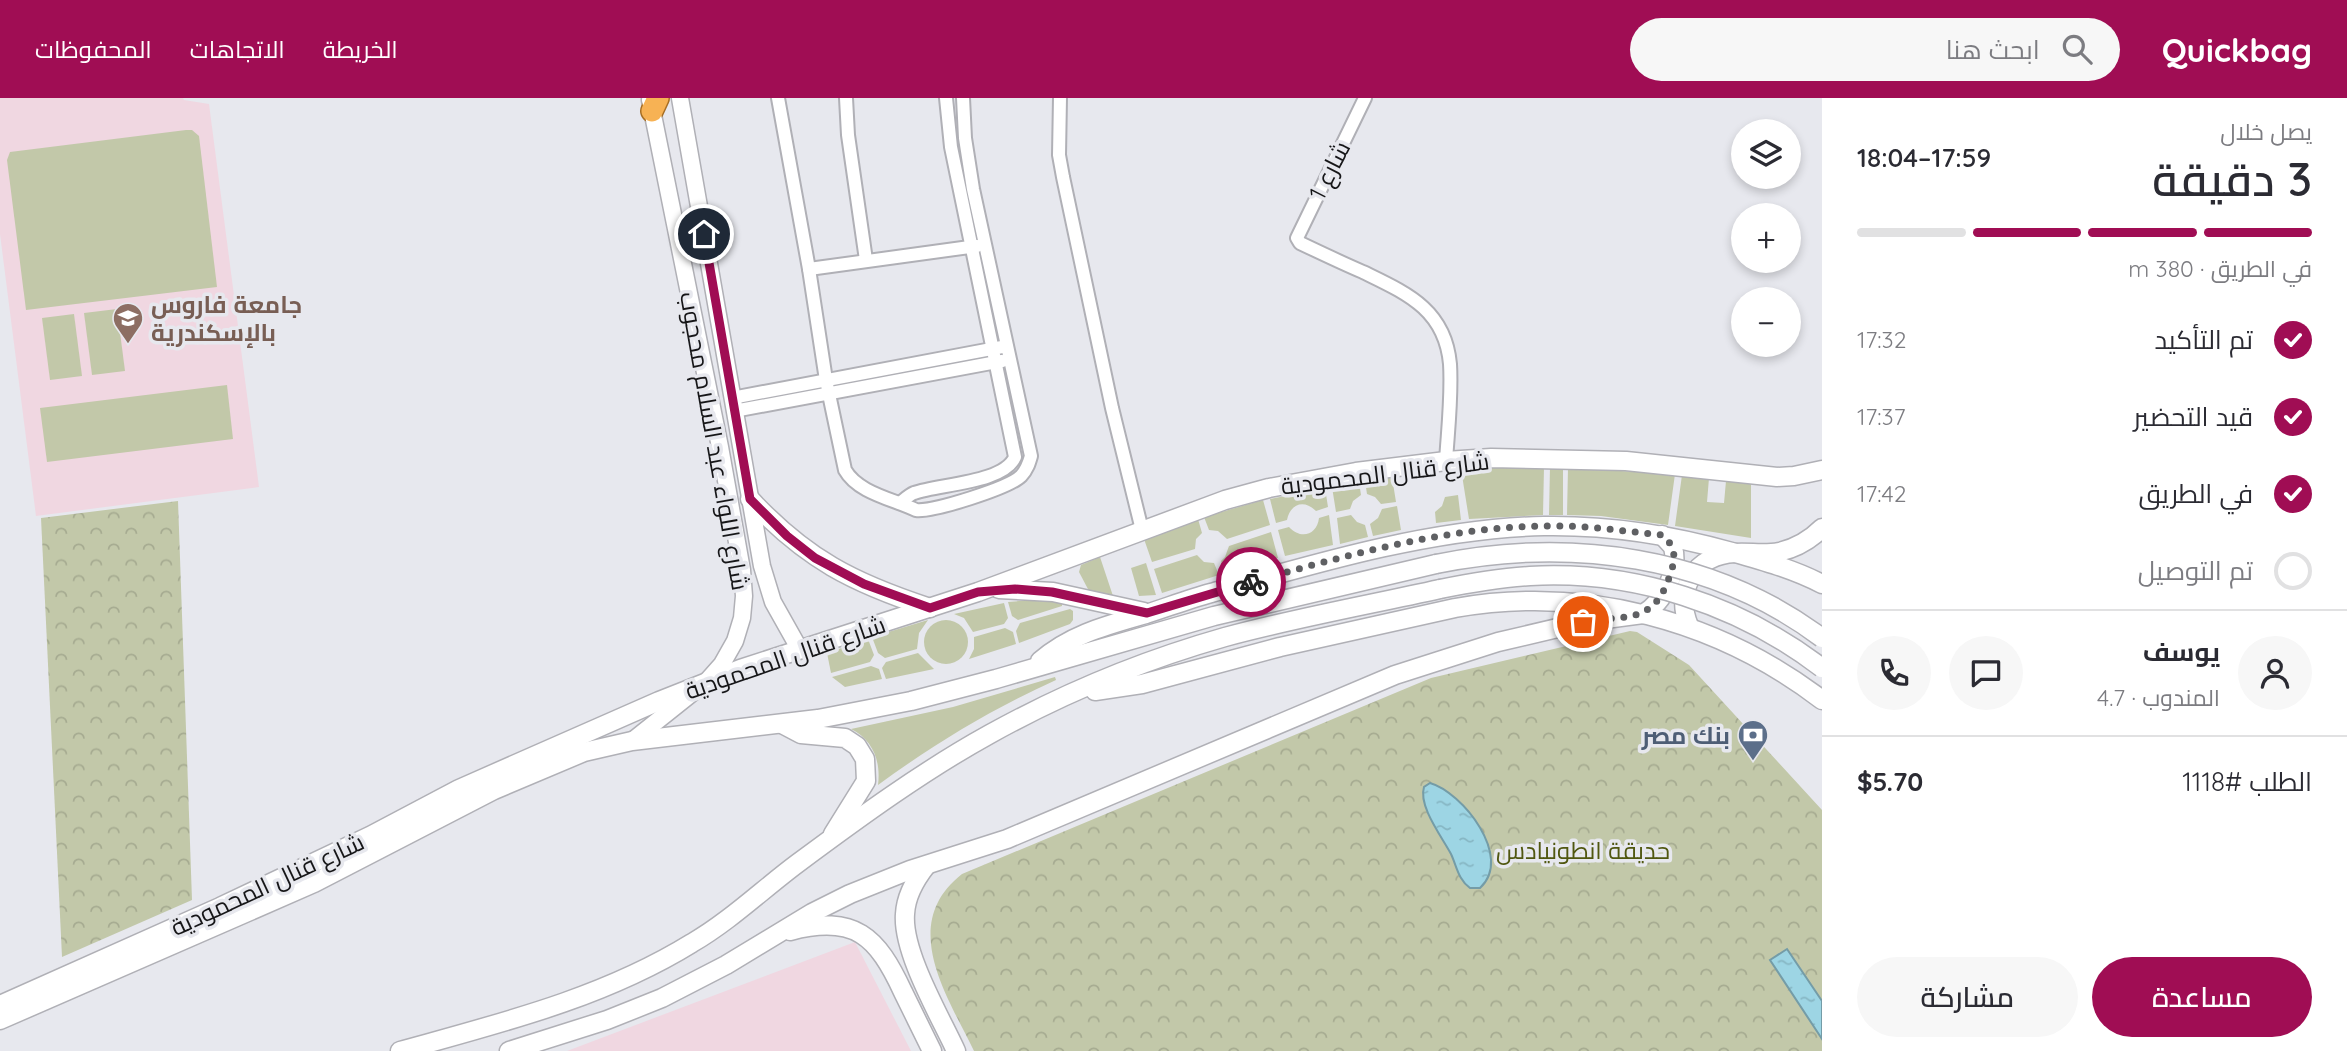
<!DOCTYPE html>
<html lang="ar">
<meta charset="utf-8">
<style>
body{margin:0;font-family:Quicksand,Cairo,sans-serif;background:#f7f7f7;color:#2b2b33;direction:rtl;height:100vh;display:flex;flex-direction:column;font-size:26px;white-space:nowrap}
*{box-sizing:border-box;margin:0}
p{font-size:23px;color:#7c7c81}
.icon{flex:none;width:38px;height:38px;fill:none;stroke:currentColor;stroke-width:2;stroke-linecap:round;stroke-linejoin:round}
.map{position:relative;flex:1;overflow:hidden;direction:ltr}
.sheet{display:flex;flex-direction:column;background:#fff;width:525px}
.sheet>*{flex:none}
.fabs{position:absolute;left:1731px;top:21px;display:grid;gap:14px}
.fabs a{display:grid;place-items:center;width:70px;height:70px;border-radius:50%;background:#fff;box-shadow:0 4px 10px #0003;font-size:35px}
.pin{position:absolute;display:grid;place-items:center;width:60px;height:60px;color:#fff;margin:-30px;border:4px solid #fff;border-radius:50%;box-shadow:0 2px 7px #0007}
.courier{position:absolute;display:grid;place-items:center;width:70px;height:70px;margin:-35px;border:5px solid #a00d54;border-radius:50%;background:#fff;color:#222;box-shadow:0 2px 9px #0007}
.overview em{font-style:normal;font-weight:600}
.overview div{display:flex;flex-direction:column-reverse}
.overview{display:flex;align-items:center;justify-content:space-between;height:119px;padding:0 35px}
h1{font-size:46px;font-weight:600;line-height:52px}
.bar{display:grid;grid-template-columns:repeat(4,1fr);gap:10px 7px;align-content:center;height:84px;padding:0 35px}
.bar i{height:9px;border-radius:5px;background:#e1e1e2}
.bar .on{background:#a00d54}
.bar p{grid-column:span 4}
.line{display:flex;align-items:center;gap:18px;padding:0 35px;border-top:2px solid #e1e1e2}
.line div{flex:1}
.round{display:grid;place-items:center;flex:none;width:74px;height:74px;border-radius:37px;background:#f7f7f7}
ol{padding:0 35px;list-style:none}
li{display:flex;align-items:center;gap:21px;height:77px}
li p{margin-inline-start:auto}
li .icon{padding:7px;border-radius:50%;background:#a00d54;color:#fff;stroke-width:4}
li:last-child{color:#7c7c81}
li i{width:38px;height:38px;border:4px solid #e1e1e2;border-radius:50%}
.cta{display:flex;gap:14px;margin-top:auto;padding:14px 35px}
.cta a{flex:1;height:80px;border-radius:42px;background:#a00d54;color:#fff;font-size:28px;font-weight:600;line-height:80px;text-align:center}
.cta a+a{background:#f7f7f7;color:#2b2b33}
header{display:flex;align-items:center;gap:42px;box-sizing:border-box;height:98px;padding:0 35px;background:#a00d54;color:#fff}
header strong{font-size:33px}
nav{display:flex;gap:38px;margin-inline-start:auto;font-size:24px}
.search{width:490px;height:63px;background:#f7f7f7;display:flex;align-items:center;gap:18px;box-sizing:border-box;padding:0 24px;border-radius:38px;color:#7c7c81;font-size:26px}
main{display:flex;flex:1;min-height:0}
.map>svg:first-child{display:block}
.education{fill:#f0d7e1}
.green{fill:#c2c8a9}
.park{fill:url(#park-crowns)}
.water{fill:url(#water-ripples);stroke:#749ca7;stroke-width:2}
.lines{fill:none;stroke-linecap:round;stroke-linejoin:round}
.minor-casing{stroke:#b0b0b6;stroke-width:16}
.tertiary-casing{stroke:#b0b0b6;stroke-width:19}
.secondary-casing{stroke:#b0b0b6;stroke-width:21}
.trunk-casing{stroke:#a76e24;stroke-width:24}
.minor{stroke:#fff;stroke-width:12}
.tertiary{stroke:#fff;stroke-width:16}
.secondary{stroke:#fff;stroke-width:18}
.trunk{stroke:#f7b254;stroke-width:21}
.secondary-bridge-casing{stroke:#b0b0b6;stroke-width:21;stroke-linecap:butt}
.secondary-bridge{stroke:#fff;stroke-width:18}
.done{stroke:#5f6063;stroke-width:7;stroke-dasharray:0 12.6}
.route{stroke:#a00d54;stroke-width:9}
.labels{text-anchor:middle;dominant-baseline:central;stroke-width:7;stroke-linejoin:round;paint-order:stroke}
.street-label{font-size:24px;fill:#161618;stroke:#e7e8ee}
.education-label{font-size:24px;font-weight:bold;fill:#785e54;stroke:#e7e8ee;text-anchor:start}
.service-label{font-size:24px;font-weight:bold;fill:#4e5e75;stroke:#e7e8ee;text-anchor:end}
.park-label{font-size:24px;fill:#505710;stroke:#e7e8ee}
</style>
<header>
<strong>Quickbag</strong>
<div class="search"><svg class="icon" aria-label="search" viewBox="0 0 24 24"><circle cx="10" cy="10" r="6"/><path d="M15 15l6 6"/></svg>ابحث هنا</div>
<nav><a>الخريطة</a><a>الاتجاهات</a><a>المحفوظات</a></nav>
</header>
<main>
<section class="sheet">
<div class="overview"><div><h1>3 دقيقة</h1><p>يصل خلال</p></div><em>17:59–18:04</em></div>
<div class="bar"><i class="on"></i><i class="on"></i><i class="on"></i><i></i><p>في الطريق · 380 m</p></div>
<ol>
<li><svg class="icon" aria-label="check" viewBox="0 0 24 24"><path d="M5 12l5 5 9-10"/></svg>تم التأكيد<p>17:32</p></li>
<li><svg class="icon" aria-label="check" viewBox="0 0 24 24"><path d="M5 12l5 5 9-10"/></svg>قيد التحضير<p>17:37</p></li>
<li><svg class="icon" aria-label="check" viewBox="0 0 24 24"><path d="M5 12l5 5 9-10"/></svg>في الطريق<p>17:42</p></li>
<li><i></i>تم التوصيل</li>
</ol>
<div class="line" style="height:126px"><a class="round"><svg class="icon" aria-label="person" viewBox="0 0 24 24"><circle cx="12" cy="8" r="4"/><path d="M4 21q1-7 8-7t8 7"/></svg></a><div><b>يوسف</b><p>المندوب · 4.7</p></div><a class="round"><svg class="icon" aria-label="chat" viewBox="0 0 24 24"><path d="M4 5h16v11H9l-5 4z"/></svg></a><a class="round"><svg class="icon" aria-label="phone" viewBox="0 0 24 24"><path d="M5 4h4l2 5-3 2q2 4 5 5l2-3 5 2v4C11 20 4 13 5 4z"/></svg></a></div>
<div class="line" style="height:91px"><div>الطلب #1118</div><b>$5.70</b></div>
<div class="cta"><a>مساعدة</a><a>مشاركة</a></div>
</section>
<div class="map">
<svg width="1822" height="953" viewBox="0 0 1822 953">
<defs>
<pattern id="park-crowns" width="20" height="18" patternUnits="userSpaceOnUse" patternTransform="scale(1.75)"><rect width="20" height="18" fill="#c2c8a9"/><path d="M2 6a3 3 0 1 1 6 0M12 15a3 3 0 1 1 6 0" fill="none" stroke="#a6ab91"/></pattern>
<pattern id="water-ripples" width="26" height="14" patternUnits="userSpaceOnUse" patternTransform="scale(1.75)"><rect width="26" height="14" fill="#9dd5e4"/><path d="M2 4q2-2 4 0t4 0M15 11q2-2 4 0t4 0" fill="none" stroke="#86b6c3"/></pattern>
</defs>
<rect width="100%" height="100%" fill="#e7e8ee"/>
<g class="education">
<polygon points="0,0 183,0 184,2 209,6 259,389 36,418 0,136"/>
<polygon points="855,844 911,953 567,953"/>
</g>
<g class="green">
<polygon points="186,32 192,32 199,38 217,189 26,212 7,62 10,54"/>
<polygon points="117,211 125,273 92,277 84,215"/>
<polygon points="74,216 82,278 50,282 42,220"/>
<polygon points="227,287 233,341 47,364 40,310"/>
<polygon points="1516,368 1544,369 1543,417 1469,421 1461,371"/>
<polygon points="1550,369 1563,370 1563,417 1549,417"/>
<polygon points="1568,370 1675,376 1668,427 1601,418 1567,417"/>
<polygon points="1682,377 1709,380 1707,404 1724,405 1726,383 1751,386 1751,440 1675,428"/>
<polygon points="1392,379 1396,404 1381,406 1375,399 1367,396 1365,383"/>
<polygon points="1359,384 1361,397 1353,403 1350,411 1336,414 1332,389"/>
<path d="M1325,390L1328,409L1316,413C1304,401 1290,406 1287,422L1276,425L1270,401Z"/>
<polygon points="1458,397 1461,422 1436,425 1435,414 1442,408 1445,399"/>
<polygon points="1263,402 1270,427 1227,441 1218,433 1209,432 1204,419"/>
<polygon points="1397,408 1401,432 1373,438 1370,426 1378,420 1382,411"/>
<path d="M1329,417L1333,447L1285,458L1278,432L1289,429C1301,442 1317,437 1319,420Z"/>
<polygon points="1351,417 1357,424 1365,427 1368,439 1340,446 1337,420"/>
<polygon points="1198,421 1202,435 1196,441 1195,451 1152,464 1144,441"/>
<polygon points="1271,434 1278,460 1225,476 1221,463 1225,459 1229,448"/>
<polygon points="1197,457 1204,464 1214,465 1219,477 1162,495 1154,471"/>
<polygon points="1100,459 1113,498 1089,493 1079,474 1081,467"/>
<polygon points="1146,465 1156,497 1139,498 1131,470"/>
<polygon points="1043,501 1062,504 1062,508 1018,522 1012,518 1008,504"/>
<polygon points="1004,505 1008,520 1004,526 973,534 964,520 954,516"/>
<polygon points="1070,511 1073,513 1073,522 1070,526 1019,545 1016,533 1020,525"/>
<circle cx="946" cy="544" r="22"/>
<polygon points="928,522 919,535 917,551 885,560 878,555 872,539"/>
<polygon points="1005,530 1013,534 1016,546 969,561 974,551 974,539"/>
<polygon points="868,541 874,557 870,564 831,575 827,555"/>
<polygon points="918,555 934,571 886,581 882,570 886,564"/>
<polygon points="871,568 879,571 882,581 845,589 832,579"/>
<path d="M1055,579L1056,582C992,611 934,646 878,687C881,663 873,642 851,631L953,609Z"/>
</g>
<g class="park">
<polygon points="178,403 192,802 62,859 41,420"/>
<path d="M1630,533L1637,534L1689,567L1822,712V953H974C947,897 898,826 962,776L1431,580Z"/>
</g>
<g class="water">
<path d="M1430,685C1462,694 1514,759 1480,790H1470C1458,781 1457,769 1451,756C1442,739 1418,708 1424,689Z"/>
<polygon points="1787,851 1822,903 1822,941 1770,862"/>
</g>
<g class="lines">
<g class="minor-casing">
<g id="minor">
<path d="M778,0L809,171L826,282L845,372C858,395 893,401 916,412C933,414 1009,390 1021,378C1027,372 1029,365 1031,358L973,91L965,40L963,0"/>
<polyline points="846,0 848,37 866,162"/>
<polyline points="1060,0 1059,57 1063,79 1112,310 1142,432"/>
<path d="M1365,0L1297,140L1300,145C1321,155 1342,165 1363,174C1406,195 1445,211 1450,266C1452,298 1448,331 1446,363"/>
<polyline points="809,171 977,148"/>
<polyline points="732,300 1002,249"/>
<polyline points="734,313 1002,263"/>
<path d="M900,405C905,401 909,397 914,395C939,386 1004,385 1015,359L951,49L946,0"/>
</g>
</g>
<g class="tertiary-casing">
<g id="tertiary">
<polyline points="680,0 762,468 773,504 800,552"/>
<polyline points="632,643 706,584 722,566 735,543 742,520 744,498 742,472 720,349 650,2"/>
</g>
</g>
<g class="secondary-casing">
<g id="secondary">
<path d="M750,401C806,461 853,485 930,510"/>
<polyline points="999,491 1053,494 1144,514"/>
<path d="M1689,528C1674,492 1695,457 1735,455C1750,454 1765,457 1779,454C1796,450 1810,442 1822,430"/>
<path d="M1040,563C1071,536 1108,527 1146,516C1168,509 1189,501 1211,495C1316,465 1434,430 1544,428C1607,427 1672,437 1732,454C1763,463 1793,471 1822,486"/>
<path d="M1095,593L1142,586L1280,549L1455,510C1586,487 1717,522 1822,602"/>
<polyline points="782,626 801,636 845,640 857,648 865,661 866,683 833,736"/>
<path d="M926,768C915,782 906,797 905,816C902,854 940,918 956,953"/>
<path d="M790,833C855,816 877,838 903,894C913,914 922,933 932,953"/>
<polyline points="0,907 220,809 370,738 459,691 659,603 740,571 978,494 1225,402 1269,390 1356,374 1446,363 1491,360 1626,363 1777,379 1794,378 1822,372"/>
<polyline points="0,922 314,785 494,692 584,654 632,643 818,621 911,603 996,581 1214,518 1436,466"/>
<path d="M400,953C501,925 603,900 692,845C730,823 763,791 798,765C860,719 923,673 990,636C1064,595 1144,562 1225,539C1295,520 1368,507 1440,491"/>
<path d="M509,953L607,922L662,900L726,867L812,815L850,796L910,772L1007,741L1395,577L1498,544L1583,524L1643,516C1664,504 1679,473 1673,449L1662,437"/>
</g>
</g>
<g class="trunk-casing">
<polyline id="trunk" points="652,13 658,0"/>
</g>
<use href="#minor" class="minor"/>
<use href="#tertiary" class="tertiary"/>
<use href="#secondary" class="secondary"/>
<use href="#trunk" class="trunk"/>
<g class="secondary-bridge-casing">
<g id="secondary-bridge">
<path d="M1436,466C1569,439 1711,457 1822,540"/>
<path d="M1440,491C1470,485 1500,480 1530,478C1634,472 1740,507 1822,570"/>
</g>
</g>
<use href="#secondary-bridge" class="secondary-bridge"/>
</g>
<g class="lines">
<path class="done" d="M1251,484C1345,458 1446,429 1545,428C1584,427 1623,433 1662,437C1674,447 1676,456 1672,471C1655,527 1632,516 1583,524"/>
<polyline class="route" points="704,136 750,401 787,438 815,460 864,486 930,510 978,494 1015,491 1052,494 1147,515 1251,484"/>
</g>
<defs>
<g id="university-pin" transform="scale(1.575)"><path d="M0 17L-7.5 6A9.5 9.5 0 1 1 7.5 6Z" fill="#8d6e63" stroke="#e7e8ee"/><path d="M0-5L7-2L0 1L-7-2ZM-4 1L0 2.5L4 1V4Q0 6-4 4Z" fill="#fff"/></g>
<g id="bank-pin" transform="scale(1.575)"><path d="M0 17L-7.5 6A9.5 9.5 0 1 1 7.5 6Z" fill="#5c6f8a" stroke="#e7e8ee"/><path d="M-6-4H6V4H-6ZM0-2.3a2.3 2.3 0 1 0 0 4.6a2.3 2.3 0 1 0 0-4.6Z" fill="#fff"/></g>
</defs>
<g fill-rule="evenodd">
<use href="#university-pin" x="128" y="220"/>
<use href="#bank-pin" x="1753" y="637"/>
</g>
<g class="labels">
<g class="street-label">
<text transform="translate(1329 72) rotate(-63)">شارع 1</text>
<text transform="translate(715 343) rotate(80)">شارع اللواء عبد السلام محجوب</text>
<text transform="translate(1385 375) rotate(-7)">شارع قنال المحمودية</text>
<text transform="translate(785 559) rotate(-19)">شارع قنال المحمودية</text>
<text transform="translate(267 786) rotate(-25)">شارع قنال المحمودية</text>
</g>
<g class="education-label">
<text x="151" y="206">جامعة فاروس<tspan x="151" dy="28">بالإسكندرية</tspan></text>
</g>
<g class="service-label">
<text x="1730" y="637">بنك مصر</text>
</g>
<g class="park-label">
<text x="1583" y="752">حديقة انطونيادس</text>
</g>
</g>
</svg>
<div class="fabs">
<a><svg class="icon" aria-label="layers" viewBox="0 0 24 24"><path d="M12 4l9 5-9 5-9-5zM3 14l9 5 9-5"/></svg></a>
<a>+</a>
<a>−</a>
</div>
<div class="pin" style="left:1583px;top:524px;background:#ea580c"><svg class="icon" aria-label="bag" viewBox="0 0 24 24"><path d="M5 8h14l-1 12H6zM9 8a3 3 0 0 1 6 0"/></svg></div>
<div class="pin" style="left:704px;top:136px;background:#1f2937"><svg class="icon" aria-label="home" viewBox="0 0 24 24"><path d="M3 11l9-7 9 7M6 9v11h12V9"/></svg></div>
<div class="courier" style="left:1251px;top:484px"><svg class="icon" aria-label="bike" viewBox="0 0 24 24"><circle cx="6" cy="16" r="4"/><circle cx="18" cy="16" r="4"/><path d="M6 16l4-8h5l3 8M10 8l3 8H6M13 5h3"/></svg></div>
</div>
</main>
